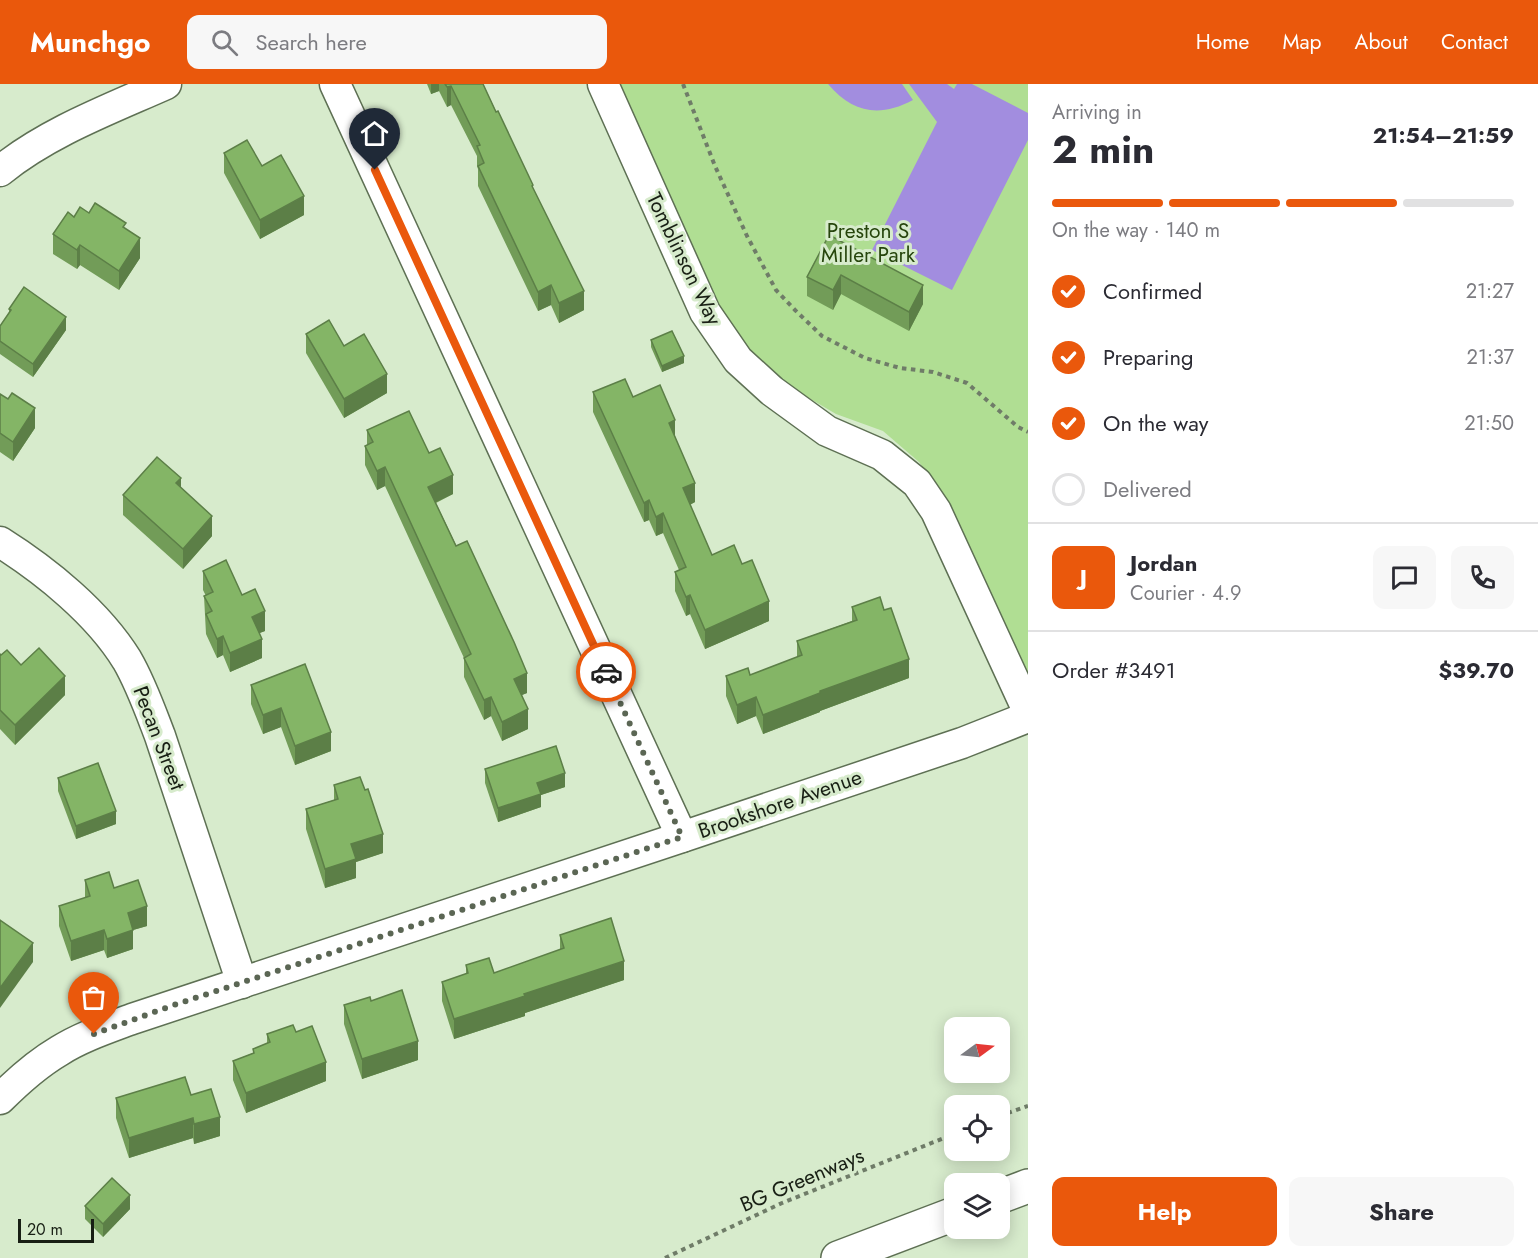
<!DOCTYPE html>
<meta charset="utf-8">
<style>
body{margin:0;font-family:Jost,sans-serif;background:#f7f7f7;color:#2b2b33;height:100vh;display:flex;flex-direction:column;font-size:22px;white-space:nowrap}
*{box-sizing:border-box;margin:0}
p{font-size:20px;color:#7c7c81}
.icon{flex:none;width:33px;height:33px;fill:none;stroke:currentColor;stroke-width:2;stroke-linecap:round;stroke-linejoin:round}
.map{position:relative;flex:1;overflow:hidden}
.drawer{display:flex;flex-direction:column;background:#fff;width:510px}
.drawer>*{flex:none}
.needle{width:39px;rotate:75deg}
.fabs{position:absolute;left:944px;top:933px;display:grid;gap:12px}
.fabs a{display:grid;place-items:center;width:66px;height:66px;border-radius:12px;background:#fff;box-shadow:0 3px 15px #0003;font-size:30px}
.scale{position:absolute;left:18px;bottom:15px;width:76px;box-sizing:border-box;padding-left:6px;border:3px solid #181f14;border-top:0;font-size:16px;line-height:21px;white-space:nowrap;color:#181f14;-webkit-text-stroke:4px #d7ebcc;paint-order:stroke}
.pin{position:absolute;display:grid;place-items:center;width:51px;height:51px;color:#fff;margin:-62px -26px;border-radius:50% 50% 50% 0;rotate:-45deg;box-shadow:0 0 6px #0007}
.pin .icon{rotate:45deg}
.courier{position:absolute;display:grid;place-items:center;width:60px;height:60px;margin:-30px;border:4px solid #ea580c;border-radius:50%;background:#fff;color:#222;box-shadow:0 2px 8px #0007}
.overview em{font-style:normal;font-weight:700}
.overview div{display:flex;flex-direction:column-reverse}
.overview{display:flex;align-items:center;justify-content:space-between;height:102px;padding:0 24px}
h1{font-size:39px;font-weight:700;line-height:45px}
.bar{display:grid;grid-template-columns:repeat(4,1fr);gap:9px 6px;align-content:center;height:72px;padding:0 24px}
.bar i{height:8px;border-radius:4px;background:#e1e1e2}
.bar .active{background:#ea580c}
.bar p{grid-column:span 4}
.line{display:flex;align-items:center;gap:15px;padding:0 24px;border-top:2px solid #e1e1e2}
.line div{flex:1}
.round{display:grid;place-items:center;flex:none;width:63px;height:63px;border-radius:12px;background:#f7f7f7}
ol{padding:0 24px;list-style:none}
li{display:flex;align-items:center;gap:18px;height:66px}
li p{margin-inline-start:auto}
li .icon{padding:6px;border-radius:50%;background:#ea580c;color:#fff;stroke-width:4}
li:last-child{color:#7c7c81}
li i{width:33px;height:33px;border:3px solid #e1e1e2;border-radius:50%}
.action{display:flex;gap:12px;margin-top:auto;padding:12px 24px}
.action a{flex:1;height:69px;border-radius:12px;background:#ea580c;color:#fff;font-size:24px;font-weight:700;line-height:69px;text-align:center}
.action a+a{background:#f7f7f7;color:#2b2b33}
header{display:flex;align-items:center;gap:36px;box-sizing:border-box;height:84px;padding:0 30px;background:#ea580c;color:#fff}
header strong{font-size:28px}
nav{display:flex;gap:33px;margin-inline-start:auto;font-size:21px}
.search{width:420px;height:54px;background:#f7f7f7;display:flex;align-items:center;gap:15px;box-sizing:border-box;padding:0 21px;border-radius:12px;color:#7c7c81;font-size:22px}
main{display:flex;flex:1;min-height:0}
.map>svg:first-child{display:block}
.green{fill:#b0de93}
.water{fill:#a28ddf}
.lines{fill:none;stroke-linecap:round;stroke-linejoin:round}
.street-casing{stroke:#5e7054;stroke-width:33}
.primary-casing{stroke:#5e7054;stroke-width:36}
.path{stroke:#6f7c68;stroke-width:4;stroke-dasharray:4.5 4.5;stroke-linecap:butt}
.street{stroke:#fff;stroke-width:30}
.primary{stroke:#fff;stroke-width:33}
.wall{fill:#729c58}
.shaded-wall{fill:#5c7f47}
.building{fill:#84b566;stroke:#5c7f47;stroke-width:1.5}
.done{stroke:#5b6654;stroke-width:6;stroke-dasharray:0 10.8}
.route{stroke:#ea580c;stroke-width:8}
.labels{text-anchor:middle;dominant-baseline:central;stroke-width:6;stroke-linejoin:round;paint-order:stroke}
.park-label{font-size:21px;fill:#26450c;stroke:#d7ebcc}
.street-label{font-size:21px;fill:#181f14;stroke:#d7ebcc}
</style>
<header>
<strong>Munchgo</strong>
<div class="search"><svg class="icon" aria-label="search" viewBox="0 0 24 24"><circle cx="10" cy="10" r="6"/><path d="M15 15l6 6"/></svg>Search here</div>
<nav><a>Home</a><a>Map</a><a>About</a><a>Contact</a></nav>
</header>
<main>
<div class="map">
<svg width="1028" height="1174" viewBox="0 0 1028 1174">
<rect width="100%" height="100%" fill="#d7ebcc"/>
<polygon class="green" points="618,0 1028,0 1028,602 945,413 919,378 883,347 836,330 792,304 754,274 715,220"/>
<g class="water">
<path d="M828,0H902L913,16C879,34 853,29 828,0Z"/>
<polygon points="909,0 947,0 954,5 957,0 972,0 1028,29 1028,56 952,206 872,166 937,38"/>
</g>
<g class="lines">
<g class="street-casing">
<g id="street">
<polyline points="335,0 682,753"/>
<polyline points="603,0 705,228 738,276 772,307 827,347 882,371 917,399 936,427 1028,627"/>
<path d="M0,87C48,48 110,25 166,0"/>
<path d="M0,458C46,487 98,529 127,576C141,600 150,626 160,652L242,899"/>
<path d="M0,1015C18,997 37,980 59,967C81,953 108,944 132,935L682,753L962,659L1028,633"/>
</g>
</g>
<g class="primary-casing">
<g id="primary">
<polyline points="999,1113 1028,1102"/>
<polyline points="838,1174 954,1130"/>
</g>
</g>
<g class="path">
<polyline points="683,0 715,82 747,152 776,206 795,226 822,252 865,274 900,284 933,288 967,299 1018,343 1028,348"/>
<polyline points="999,1032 1028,1022"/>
<polyline points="665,1174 782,1119 954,1050"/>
</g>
<use href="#street" class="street"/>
<use href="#primary" class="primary"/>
</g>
<g class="wall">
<polygon points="427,0 483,0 533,105 584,226 559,239 551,221 538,227 478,102 478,85 477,82 477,72 451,21 447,23 439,7 431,10"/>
<polygon points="224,69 304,131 260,155 224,89"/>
<polygon points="89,129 126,145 140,174 119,206 80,181 77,185 53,170 53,150 74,133"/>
<polygon points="829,151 923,220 909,247 841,210 833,226 807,212 807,193"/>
<polygon points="9,225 66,246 33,293 0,270 0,242 9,229"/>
<polygon points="306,250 344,262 387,309 344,334 306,269"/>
<polygon points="651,256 684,279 662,288 651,263"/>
<polygon points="593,308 633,313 675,352 695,418 690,421 712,471 742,480 769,537 705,565 690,530 686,532 675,507 675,488 679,486 663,449 656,452 649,436 644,438 593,328"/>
<polygon points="0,310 35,344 13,377 0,368"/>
<polygon points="367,346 429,369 453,410 436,419 527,609 522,611 528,645 502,657 491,632 484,636 464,593 464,574 385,402 377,406 365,381 365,362 367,361"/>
<polygon points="181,404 212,452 183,485 123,431 123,411"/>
<polygon points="203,487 242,511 265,547 259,549 262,574 230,588 223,571 217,574 206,550 204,512 206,512 203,506"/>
<polygon points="852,523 909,594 820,627 820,628 763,650 756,632 737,640 726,612 726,592 750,591 797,573 797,557 852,537"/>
<polygon points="0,570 21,581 65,611 15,661 0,645"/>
<polygon points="305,580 331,667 295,681 281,643 263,650 251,620 251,601"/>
<polygon points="485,685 565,703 541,711 541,723 498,738 485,699"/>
<polygon points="58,694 116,740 76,755 58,707"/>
<polygon points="334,701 383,769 356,778 356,794 325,804 306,745 306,725 334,716"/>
<polygon points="85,796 114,804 147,842 133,846 133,865 107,874 104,866 71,877 59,842 59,822 85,814"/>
<polygon points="560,851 624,896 525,929 525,932 454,955 442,917 442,898 466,890 466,881 494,889 560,866"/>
<polygon points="371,917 418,976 362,995 344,940 344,921"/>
<polygon points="296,948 326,997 246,1029 233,996 233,977 253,969 253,965 267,960 267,950"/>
<polygon points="191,1011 220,1052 194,1060 193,1054 129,1074 116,1034 116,1014"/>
<polygon points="85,1122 130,1125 103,1153 85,1135"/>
</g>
<g class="shaded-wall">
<polygon points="431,0 439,0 439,7 431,10"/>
<polygon points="451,2 451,21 447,23 447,3"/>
<polygon points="304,112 304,131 260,155 260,136"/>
<polygon points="140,154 140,174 119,206 119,187"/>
<polygon points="80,161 80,181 77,185 77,166"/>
<polygon points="841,191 841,210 833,226 833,206"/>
<polygon points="551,201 551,221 538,227 538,208"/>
<polygon points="923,201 923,220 909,247 909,228"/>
<polygon points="584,207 584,226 559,239 559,219"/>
<polygon points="66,233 66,246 33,293 33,280"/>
<polygon points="684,272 684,279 662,288 662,282"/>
<polygon points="387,290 387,309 344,334 344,315"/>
<polygon points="35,324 35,344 13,377 13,358"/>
<polygon points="675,336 675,356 669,339"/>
<polygon points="385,383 385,402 377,406 377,387"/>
<polygon points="453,391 453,410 428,422 428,403"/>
<polygon points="181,394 181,414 176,399"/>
<polygon points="695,399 695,418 683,424 683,404"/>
<polygon points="649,416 649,436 644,438 644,419"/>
<polygon points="663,429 663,449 656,452 656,433"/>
<polygon points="212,432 212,452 183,485 183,465"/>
<polygon points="690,511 690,530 686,532 686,513"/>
<polygon points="769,517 769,537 705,565 705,546"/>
<polygon points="265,527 265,547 252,552 252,533"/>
<polygon points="223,552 223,571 217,574 217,555"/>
<polygon points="262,555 262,574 230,588 230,569"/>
<polygon points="909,575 909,594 820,627 820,628 763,650 763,631 820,607"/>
<polygon points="527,589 527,609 514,614 514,595"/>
<polygon points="65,592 65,611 15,661 15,641"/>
<polygon points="491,613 491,632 484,636 484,616"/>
<polygon points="756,613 756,632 737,640 737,621"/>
<polygon points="281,624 281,643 263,650 263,631"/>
<polygon points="528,625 528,645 502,657 502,638"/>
<polygon points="331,648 331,667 295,681 295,662"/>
<polygon points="565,689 565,703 541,711 541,723 498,738 498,724 537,699"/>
<polygon points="116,727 116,740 76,755 76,742"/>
<polygon points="383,750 383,769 356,778 356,794 325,804 325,785 351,760"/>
<polygon points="147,822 147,842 133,846 133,865 107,874 107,855 128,829"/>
<polygon points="104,846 104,866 71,877 71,857"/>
<polygon points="33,859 33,878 0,924 0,904"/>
<polygon points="624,877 624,896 525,929 525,932 454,955 454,935 524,910"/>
<polygon points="418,957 418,976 362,995 362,975"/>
<polygon points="326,978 326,997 246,1029 246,1009"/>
<polygon points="220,1033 220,1052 194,1060 194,1040"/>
<polygon points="193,1034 193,1054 129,1074 129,1054"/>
<polygon points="130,1111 130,1125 103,1153 103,1140"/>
</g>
<g class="building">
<polygon points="445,0 483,0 496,28 498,27 533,101 532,102 584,207 559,219 551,201 538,208 478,82 484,79 477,62 480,61 451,2 447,3"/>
<polygon points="247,56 262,82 281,71 304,112 260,136 224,69"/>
<polygon points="95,119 126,139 123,143 140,154 119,187 80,161 77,166 53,150 68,128 74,133 80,123 89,129"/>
<polygon points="829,151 923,201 909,228 841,191 833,206 807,193"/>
<polygon points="24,203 66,233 33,280 0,257 0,242 11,226 9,225"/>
<polygon points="329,236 344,262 364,250 387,290 344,315 306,250"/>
<polygon points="672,247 684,272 662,282 651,256"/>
<polygon points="625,295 633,313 660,301 675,336 669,339 695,399 683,404 712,471 734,461 742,480 752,476 769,517 705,546 690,511 686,513 675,488 686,483 663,429 656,433 649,416 644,419 593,308"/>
<polygon points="12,309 35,324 13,358 0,349 0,310 8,315"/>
<polygon points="409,327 429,369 440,364 453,391 428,403 456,462 467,457 514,558 527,589 514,595 528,625 502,638 491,613 484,616 464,574 471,570 385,383 377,387 365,362 373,358 367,346"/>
<polygon points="157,373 181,394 176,399 212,432 183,465 123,411"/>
<polygon points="226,476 242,511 255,505 265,527 252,533 262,555 230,569 223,552 217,555 206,530 212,527 204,512 213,508 203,487"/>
<polygon points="880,513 884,526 891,524 909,575 820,607 820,609 763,631 756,613 737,621 726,592 748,584 750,591 802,571 797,557 857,536 852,523"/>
<polygon points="39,564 65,592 15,641 0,626 0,570 1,571 7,566 21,581"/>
<polygon points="305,580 331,648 295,662 281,624 263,631 251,601"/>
<polygon points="556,662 565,689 537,699 541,710 498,724 485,685"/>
<polygon points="98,679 116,727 76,742 58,694"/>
<polygon points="360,693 365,706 368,705 383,750 351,760 356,775 325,785 306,725 338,715 334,701"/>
<polygon points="109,788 114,804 138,796 147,822 128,829 133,846 107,855 104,846 71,857 59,822 90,812 85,796"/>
<polygon points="611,834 624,877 524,910 525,912 454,935 442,898 468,889 466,881 489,874 494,889 564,864 560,851"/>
<polygon points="0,836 33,859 0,904"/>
<polygon points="402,906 418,957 362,975 344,921 370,913 371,917"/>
<polygon points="293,941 296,948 312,942 326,978 246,1009 233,977 254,969 253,965 270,958 267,950"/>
<polygon points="185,993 191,1011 211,1005 220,1033 194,1040 193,1034 129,1054 116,1014"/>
<polygon points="112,1094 130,1111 103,1140 85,1122"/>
</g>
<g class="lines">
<polyline class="done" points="94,950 171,922 682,753 606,588"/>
<polyline class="route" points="375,86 606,588"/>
</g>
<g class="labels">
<g class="park-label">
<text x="868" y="147">Preston S<tspan x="868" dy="24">Miller Park</tspan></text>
</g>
<g class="street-label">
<text transform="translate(684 175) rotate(64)">Tomblinson Way</text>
<text transform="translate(159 654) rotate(69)">Pecan Street</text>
<text transform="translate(780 720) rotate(-19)">Brookshore Avenue</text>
<text transform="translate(802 1096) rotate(-23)">BG Greenways</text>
</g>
</g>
</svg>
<div class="fabs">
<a><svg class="needle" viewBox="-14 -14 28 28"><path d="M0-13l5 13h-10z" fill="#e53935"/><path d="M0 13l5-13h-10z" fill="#7c7c81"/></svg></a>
<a><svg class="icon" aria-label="locate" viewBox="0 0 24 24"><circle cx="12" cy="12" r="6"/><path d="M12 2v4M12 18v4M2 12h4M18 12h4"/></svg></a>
<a><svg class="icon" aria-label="layers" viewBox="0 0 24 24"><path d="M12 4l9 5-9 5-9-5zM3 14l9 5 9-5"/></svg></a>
</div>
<div class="scale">20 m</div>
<div class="pin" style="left:94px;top:950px;background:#ea580c"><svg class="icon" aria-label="bag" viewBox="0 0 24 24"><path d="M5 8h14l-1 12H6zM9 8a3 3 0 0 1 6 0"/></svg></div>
<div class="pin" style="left:375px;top:86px;background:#1f2937"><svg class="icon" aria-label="home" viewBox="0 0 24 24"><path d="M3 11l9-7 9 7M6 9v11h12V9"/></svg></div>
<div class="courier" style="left:606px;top:588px"><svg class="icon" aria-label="car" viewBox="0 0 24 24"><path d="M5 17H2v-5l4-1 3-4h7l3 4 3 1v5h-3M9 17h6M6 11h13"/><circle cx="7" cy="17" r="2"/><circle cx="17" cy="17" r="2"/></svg></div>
</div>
<section class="drawer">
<div class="overview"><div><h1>2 min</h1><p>Arriving in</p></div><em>21:54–21:59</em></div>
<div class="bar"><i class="active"></i><i class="active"></i><i class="active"></i><i></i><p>On the way · 140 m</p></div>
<ol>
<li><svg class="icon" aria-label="check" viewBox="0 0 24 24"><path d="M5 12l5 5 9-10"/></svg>Confirmed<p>21:27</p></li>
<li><svg class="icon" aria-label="check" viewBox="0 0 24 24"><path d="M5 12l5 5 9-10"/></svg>Preparing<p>21:37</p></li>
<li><svg class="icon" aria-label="check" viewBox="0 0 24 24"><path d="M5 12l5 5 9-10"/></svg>On the way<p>21:50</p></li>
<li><i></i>Delivered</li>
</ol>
<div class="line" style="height:108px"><b class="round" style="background:#ea580c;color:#fff">J</b><div><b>Jordan</b><p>Courier · 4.9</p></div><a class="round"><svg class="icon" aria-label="chat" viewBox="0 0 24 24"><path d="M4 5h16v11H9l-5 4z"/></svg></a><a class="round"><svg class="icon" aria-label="phone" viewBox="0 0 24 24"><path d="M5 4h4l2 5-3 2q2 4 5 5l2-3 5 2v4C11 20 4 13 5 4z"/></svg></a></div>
<div class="line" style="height:78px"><div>Order #3491</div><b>$39.70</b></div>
<div class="action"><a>Help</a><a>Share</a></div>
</section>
</main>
